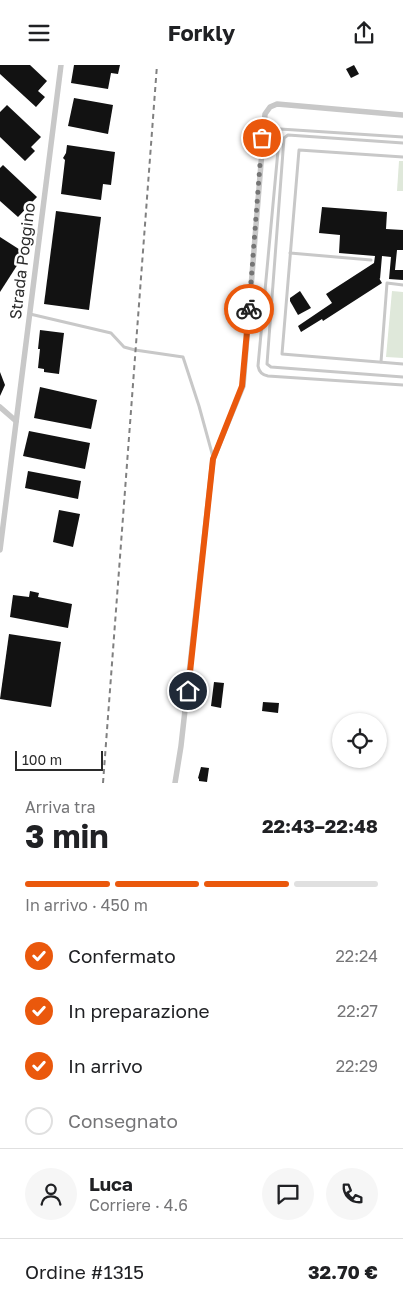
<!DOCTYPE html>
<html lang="it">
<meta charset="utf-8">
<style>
body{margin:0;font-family:"Golos Text",sans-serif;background:#f6f6f6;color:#202124;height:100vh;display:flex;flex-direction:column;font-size:19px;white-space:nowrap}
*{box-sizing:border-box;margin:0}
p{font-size:16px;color:#757577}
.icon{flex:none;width:28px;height:28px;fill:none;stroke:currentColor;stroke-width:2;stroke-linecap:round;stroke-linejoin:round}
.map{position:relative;height:718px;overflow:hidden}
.details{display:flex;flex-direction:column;background:#fff;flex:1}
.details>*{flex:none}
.buttons{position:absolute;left:332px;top:648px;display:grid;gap:10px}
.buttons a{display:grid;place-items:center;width:55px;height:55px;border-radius:50%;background:#fff;box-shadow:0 1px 4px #0004;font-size:25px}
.scale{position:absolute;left:15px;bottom:12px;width:88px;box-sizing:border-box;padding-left:5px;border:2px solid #2b2b2b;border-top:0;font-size:14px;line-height:18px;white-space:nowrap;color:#2b2b2b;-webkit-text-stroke:4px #fff;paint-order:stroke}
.pin{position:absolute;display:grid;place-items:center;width:42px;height:42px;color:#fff;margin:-21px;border:2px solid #fff;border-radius:50%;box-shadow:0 1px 5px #0007}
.courier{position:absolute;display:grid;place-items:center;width:50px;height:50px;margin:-25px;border:4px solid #ea580c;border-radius:50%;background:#fff;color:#222;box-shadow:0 1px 6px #0007}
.headline em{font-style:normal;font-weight:700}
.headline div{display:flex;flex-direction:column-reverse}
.headline{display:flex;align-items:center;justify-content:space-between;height:85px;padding:0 25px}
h1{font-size:32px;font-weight:700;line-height:38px}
.bar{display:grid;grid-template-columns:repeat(4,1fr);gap:8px 5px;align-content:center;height:60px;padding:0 25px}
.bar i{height:6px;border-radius:4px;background:#e0e0e0}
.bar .selected{background:#ea580c}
.bar p{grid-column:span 4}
.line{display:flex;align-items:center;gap:12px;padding:0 25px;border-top:1px solid #e0e0e0}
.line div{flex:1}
.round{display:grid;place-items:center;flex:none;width:52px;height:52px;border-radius:26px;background:#f6f6f6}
ol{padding:0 25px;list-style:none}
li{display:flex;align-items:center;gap:15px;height:55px}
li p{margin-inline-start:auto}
li .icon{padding:5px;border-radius:50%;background:#ea580c;color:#fff;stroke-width:4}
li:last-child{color:#757577}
li i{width:28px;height:28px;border:2px solid #e0e0e0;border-radius:50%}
header{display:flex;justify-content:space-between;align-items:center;height:65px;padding:0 25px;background:#fff;font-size:22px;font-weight:700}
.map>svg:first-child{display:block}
.green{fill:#dfe8da}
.building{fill:#121212}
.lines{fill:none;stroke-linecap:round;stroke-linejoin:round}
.lane{stroke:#c8c8c8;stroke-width:3}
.street{stroke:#c8c8c8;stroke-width:5.5}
.rail{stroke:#808080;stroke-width:2;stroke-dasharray:5 4;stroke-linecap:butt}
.done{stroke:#757575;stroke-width:5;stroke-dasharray:0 9}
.route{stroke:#ea580c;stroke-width:6}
.labels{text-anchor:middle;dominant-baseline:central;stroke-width:5;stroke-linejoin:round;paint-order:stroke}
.street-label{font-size:16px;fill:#2b2b2b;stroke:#fff}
</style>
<header><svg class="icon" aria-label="menu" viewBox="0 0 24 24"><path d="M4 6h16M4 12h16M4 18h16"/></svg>Forkly<svg class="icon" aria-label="share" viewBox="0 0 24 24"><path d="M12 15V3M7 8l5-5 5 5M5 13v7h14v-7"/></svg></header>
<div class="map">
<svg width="403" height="718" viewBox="0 0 403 718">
<rect width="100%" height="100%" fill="#fff"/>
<g class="green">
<polygon points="399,96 403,96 403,126 397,126"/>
<polygon points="392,226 403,227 403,293 386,292"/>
</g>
<g class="building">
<polygon points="0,0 30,0 47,16 38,26 45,32 36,42 0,9"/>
<polygon points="74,0 120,0 118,9 111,8 108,24 71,18"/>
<polygon points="354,0 359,9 351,13 346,4"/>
<polygon points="74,33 113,40 108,69 68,61"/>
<polygon points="7,40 41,72 31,82 35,86 25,96 0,72 0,47"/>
<polygon points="67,80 115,87 111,120 103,119 101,135 61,129 65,95 63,93 66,88"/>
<polygon points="3,100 37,132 18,152 0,136 0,103"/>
<polygon points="322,142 387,147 386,164 403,165 403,185 397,185 395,205 403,205 403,215 389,214 391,192 382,191 380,214 379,213 382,218 323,256 322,254 301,267 298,261 332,238 326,229 374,198 375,191 339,188 340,170 319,168"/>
<polygon points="56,146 101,152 89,245 44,239"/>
<polygon points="0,172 25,188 0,227"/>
<polygon points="300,226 311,243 298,250 290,236 290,233"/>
<polygon points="40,265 64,268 59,309 44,307 44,304 38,303 40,284 38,284"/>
<polygon points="0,307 5,320 0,331"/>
<polygon points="40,322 97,335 91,364 34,353"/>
<polygon points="29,366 90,378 85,404 23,391"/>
<polygon points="28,406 81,416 78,434 25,423"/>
<polygon points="59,445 80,449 73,482 53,477"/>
<polygon points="30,526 39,528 38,532 72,539 68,563 10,552 13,530 29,532"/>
<polygon points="9,569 61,577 51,642 0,634"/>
<polygon points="214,617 224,618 221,643 211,641"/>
<polygon points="263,637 279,638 278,648 262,646"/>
<polygon points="201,702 209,703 207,717 199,716 199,714 198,713"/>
</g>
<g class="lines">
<g class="lane">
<path d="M403,72L280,64L258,301C259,307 262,310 268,311L403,320"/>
<polyline points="403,78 288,70 284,73 267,299 271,302 403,312"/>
<polyline points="403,92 299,85 282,289 403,299"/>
<polyline points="290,188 371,195"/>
<polyline points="30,249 111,268 124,282 135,285 183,292 199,341 213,392"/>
<polyline points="381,297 387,218 403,220"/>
</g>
<g class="street">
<polyline points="0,342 16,356"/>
<polyline points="0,485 61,0"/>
<polyline points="175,718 181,681 213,394 243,321 265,49 270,42 277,39 403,50"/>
</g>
<polyline class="rail" points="103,718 157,0"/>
</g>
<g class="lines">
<polyline class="done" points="249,244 262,73"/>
<polyline class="route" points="188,626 213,394 242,321 249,244"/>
</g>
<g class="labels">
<g class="street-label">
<text transform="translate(22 196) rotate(-83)">Strada Poggino</text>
</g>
</g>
</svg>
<div class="buttons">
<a><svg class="icon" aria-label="locate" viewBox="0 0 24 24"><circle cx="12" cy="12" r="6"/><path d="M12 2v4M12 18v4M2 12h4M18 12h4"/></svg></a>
</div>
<div class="scale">100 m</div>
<div class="pin" style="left:262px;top:73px;background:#ea580c"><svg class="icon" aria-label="bag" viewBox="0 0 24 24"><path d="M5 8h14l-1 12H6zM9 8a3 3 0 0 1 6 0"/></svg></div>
<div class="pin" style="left:188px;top:626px;background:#1f2937"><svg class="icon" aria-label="home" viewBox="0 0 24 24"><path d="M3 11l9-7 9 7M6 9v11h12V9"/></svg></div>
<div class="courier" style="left:249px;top:244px"><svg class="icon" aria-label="bike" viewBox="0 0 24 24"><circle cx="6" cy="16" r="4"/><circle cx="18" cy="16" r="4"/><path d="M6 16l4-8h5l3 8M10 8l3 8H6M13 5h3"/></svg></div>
</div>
<section class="details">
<div class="headline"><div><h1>3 min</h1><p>Arriva tra</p></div><em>22:43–22:48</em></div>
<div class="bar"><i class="selected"></i><i class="selected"></i><i class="selected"></i><i></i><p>In arrivo · 450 m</p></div>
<ol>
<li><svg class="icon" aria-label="check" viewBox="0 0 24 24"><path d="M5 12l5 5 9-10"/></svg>Confermato<p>22:24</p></li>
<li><svg class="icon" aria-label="check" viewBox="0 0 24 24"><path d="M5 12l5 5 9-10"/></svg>In preparazione<p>22:27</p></li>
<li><svg class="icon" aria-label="check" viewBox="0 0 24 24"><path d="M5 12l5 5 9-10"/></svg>In arrivo<p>22:29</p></li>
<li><i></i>Consegnato</li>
</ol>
<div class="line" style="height:90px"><a class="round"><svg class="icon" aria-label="person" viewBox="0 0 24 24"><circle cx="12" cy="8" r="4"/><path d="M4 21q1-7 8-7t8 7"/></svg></a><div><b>Luca</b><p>Corriere · 4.6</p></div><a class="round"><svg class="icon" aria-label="chat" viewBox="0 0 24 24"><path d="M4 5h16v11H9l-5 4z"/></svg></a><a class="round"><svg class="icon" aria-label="phone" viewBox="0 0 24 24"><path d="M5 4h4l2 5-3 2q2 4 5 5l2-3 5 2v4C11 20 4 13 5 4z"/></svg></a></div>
<div class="line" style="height:65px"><div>Ordine #1315</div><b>32.70 €</b></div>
</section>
